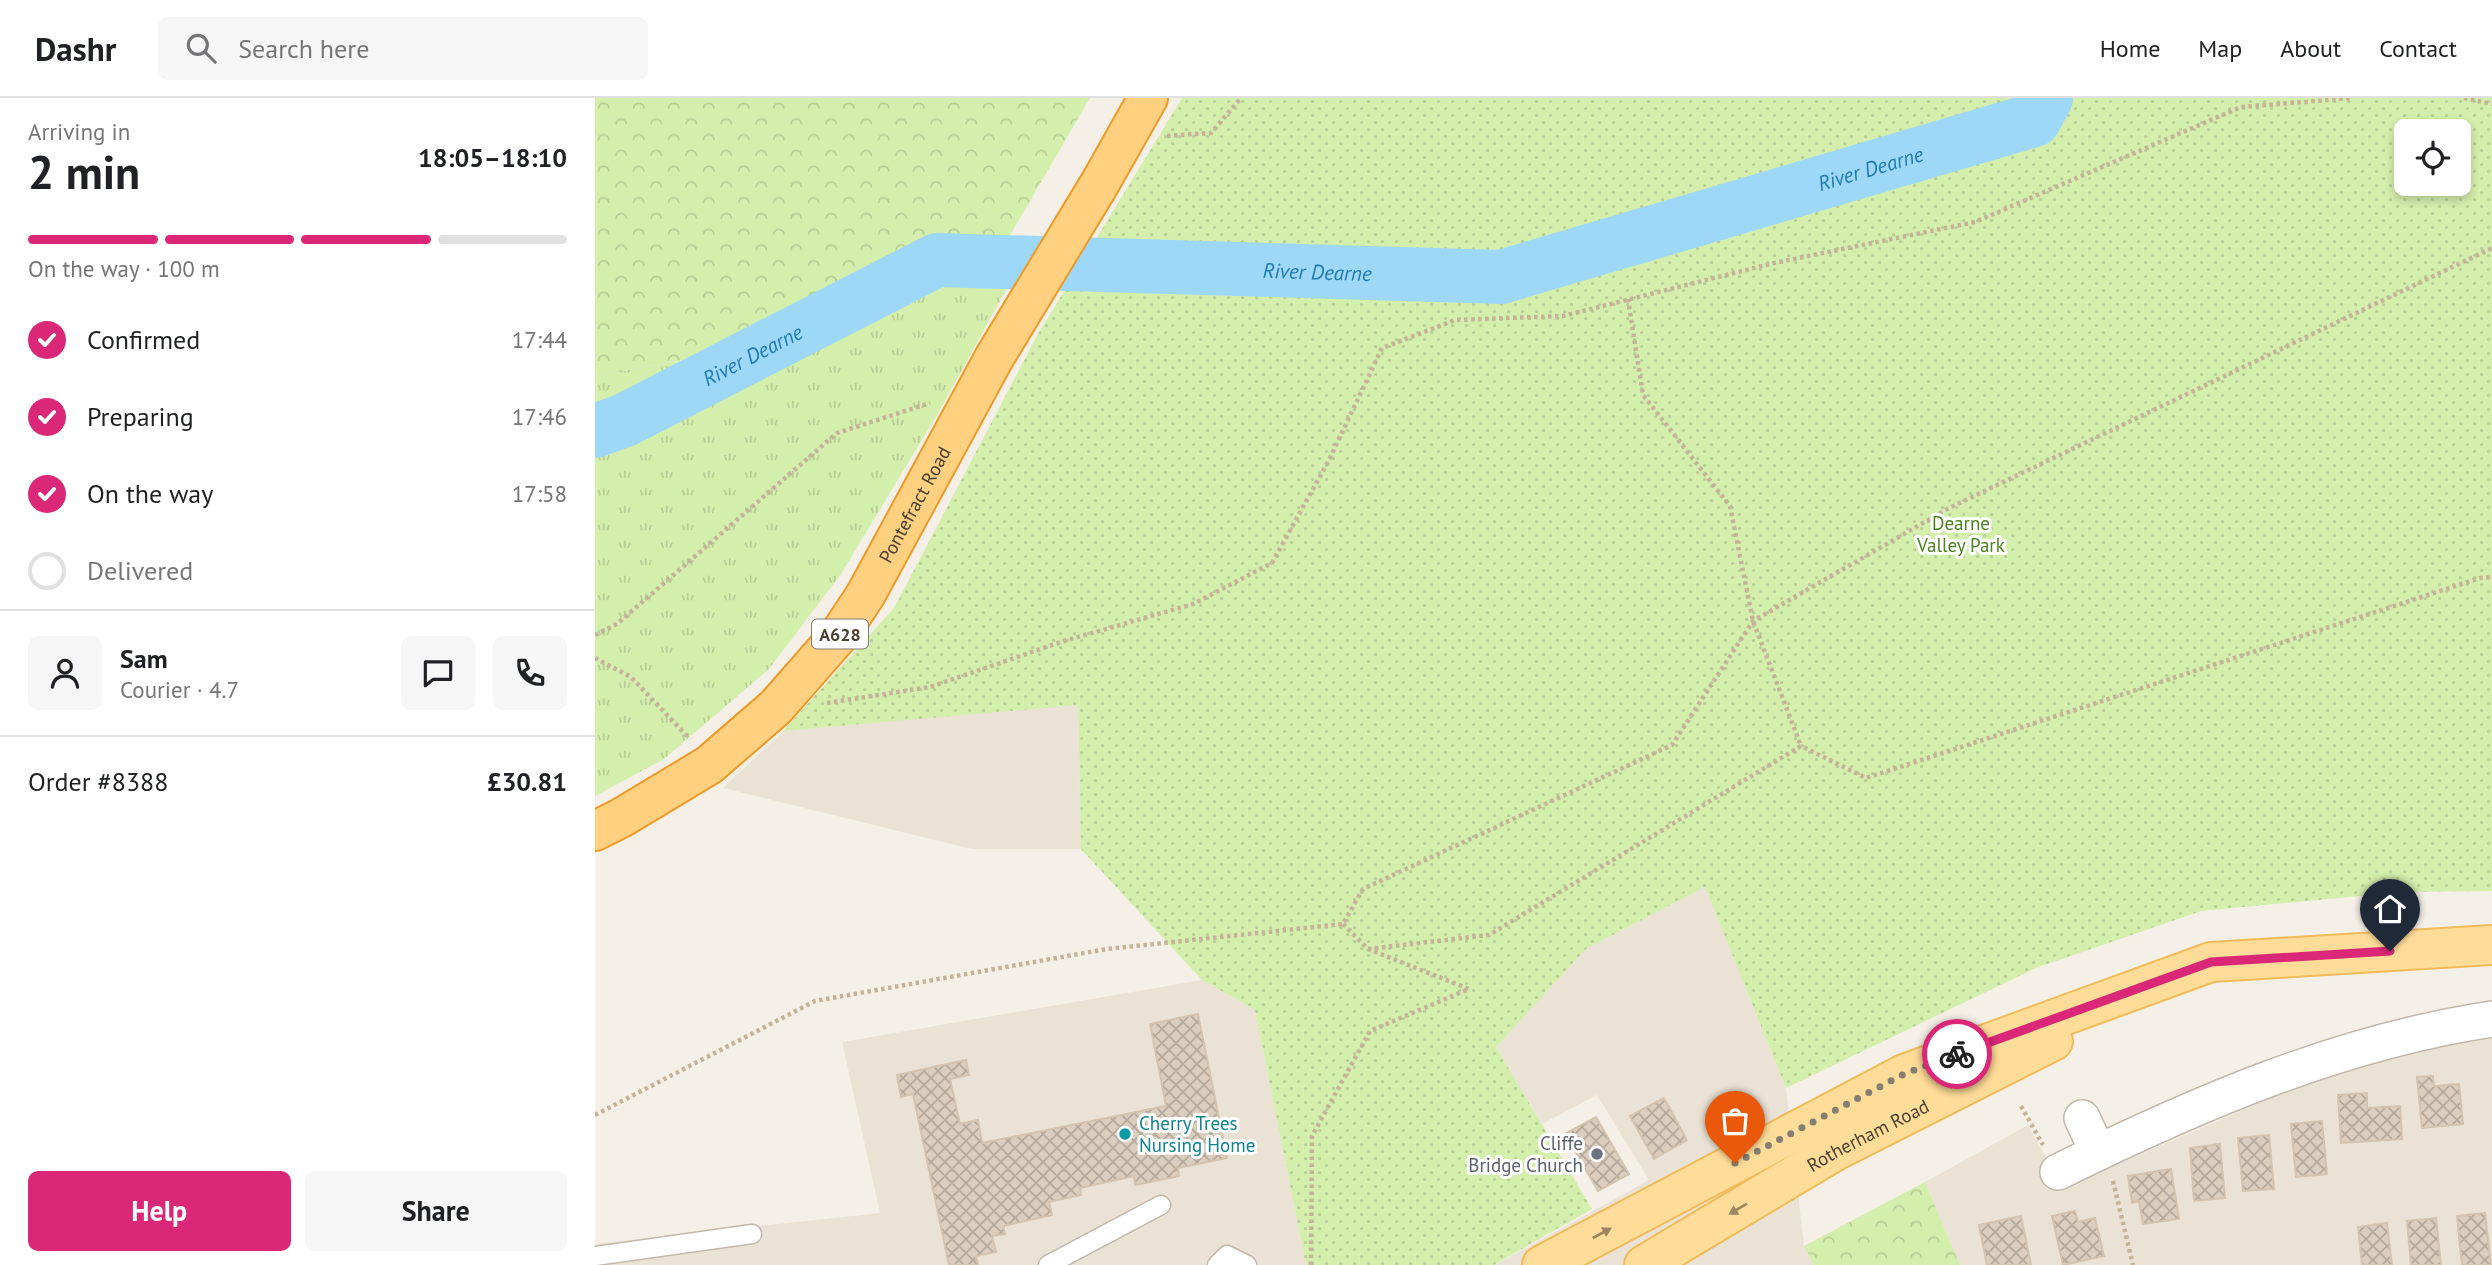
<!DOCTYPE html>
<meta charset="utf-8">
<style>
body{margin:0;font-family:"PT Sans",sans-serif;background:#f6f6f6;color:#202124;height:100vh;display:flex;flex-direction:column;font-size:26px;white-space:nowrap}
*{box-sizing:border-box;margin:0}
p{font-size:23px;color:#757577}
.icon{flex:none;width:38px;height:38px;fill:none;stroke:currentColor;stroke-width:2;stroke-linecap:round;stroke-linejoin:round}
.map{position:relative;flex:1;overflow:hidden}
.panel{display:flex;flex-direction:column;background:#fff;width:595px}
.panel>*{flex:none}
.tools{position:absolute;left:1799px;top:21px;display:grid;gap:14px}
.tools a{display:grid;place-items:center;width:77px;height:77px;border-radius:10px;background:#fff;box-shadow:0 4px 10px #0003;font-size:35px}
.pin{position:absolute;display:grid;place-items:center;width:60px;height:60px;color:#fff;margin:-72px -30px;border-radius:50% 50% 50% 0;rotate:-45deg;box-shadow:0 0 7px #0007}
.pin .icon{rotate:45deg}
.courier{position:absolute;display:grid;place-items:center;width:70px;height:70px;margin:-35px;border:5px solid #db2777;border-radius:50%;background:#fff;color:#222;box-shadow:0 2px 9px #0007}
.overview em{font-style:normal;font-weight:800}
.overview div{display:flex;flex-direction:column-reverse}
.overview{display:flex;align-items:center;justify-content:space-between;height:119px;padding:0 28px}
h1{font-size:46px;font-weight:800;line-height:52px}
.bar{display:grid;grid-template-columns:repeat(4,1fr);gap:10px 7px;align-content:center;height:84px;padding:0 28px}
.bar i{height:9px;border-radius:5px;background:#e0e0e0}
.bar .active{background:#db2777}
.bar p{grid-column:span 4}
.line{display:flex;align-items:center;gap:18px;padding:0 28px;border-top:2px solid #e0e0e0}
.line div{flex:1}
.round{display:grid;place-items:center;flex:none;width:74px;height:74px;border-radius:10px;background:#f6f6f6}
ol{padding:0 28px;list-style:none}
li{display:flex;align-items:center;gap:21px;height:77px}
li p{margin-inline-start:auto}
li .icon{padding:7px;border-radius:50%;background:#db2777;color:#fff;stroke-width:4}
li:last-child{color:#757577}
li i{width:38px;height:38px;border:4px solid #e0e0e0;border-radius:50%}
.primary-button{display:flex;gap:14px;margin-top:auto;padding:14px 28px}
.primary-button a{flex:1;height:80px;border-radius:10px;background:#db2777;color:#fff;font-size:28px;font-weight:800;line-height:80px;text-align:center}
.primary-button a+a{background:#f6f6f6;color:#202124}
header{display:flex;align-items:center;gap:42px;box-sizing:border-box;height:98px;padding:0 35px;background:#fff;border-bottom:2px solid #e0e0e0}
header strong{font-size:33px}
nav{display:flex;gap:38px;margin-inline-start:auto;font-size:24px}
.search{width:490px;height:63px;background:#f6f6f6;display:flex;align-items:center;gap:18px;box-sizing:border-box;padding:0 24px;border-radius:10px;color:#757577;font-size:26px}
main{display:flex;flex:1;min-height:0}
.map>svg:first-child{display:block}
.residential{fill:#eae2d5}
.grass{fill:url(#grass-tufts)}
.forest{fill:url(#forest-crowns)}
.park{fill:url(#park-dots);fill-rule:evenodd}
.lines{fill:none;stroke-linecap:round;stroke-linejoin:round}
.river{stroke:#9ed8f8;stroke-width:54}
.building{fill:url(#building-cross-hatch);stroke:#d4c3ae;stroke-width:2}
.service-casing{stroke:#c2b8a9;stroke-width:21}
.minor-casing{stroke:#c2b8a9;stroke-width:38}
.primary-casing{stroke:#f1bb5a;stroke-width:42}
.trunk-casing{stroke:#ee9b29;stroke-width:42}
.path{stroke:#c5b398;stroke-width:4.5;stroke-dasharray:3.5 3.5;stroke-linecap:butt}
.service{stroke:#fff;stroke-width:18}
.minor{stroke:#fff;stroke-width:35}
.primary{stroke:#ffdc97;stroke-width:38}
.trunk{stroke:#ffd080;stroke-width:38}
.oneway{fill:#9b8761}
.done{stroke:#867e73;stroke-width:7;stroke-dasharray:0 12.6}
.route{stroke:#db2777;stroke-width:9}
.culture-dot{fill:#0f9aa8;stroke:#fff;stroke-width:2.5}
.worship-dot{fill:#6b7280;stroke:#fff;stroke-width:2.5}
.labels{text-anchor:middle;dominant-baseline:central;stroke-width:6;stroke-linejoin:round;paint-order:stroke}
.shield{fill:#fff;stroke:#807a72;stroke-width:2}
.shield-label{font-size:18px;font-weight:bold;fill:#4a4135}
.street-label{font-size:19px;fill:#4a4135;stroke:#fff}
.park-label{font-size:19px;fill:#4c8321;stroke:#fff}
.culture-label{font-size:19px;fill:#0d838f;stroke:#fff;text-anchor:start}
.worship-label{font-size:19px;fill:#5b616d;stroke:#fff;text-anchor:end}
.water-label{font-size:21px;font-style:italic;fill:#207bb0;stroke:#fff}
</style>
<header>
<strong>Dashr</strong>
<div class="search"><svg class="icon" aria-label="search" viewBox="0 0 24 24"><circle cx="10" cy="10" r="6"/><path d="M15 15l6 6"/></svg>Search here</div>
<nav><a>Home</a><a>Map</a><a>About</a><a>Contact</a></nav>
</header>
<main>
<section class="panel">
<div class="overview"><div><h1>2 min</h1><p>Arriving in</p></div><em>18:05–18:10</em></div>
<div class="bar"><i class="active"></i><i class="active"></i><i class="active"></i><i></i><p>On the way · 100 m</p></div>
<ol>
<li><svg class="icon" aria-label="check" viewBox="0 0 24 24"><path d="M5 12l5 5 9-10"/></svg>Confirmed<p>17:44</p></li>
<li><svg class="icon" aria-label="check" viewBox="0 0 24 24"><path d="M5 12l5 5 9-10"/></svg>Preparing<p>17:46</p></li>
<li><svg class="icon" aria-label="check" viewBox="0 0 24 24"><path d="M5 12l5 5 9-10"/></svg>On the way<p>17:58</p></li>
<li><i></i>Delivered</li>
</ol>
<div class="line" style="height:126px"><a class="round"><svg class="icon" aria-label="person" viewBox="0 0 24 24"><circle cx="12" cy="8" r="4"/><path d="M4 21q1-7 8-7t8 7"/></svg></a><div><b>Sam</b><p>Courier · 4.7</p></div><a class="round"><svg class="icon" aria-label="chat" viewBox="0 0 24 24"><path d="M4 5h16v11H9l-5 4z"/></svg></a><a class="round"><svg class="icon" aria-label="phone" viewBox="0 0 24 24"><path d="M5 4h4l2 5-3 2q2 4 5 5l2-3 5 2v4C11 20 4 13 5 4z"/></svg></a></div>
<div class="line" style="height:91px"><div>Order #8388</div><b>£30.81</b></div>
<div class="primary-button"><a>Help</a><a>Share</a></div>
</section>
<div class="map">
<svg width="1897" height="1167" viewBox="0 0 1897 1167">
<defs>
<pattern id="grass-tufts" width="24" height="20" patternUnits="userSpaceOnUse" patternTransform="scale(1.75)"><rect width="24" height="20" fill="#d4eeac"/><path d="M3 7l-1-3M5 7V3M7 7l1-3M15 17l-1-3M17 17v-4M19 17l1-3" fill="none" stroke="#b8cd95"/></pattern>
<pattern id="forest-crowns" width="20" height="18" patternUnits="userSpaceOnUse" patternTransform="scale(1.75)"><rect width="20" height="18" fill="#d4eeac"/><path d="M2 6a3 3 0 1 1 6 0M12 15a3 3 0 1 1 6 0" fill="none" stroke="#b8cd95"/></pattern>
<pattern id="park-dots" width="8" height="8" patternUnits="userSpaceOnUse" patternTransform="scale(1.75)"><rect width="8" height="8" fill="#d4eeac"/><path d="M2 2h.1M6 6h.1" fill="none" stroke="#b8cd95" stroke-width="1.8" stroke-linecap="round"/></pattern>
<pattern id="building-cross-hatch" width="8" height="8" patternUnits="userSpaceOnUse" patternTransform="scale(1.75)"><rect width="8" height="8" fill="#dbcebe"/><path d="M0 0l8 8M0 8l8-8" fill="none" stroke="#b4a99b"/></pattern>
</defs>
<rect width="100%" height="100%" fill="#f5f0e7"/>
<g class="residential">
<polygon points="483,606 486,751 376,751 128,690 188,633"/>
<polygon points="1110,789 1191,990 1209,1148 1219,1167 900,1167 1054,1082 1002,997 947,1026 901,949 991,851"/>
<polygon points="607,882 660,912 711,1167 0,1167 0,1146 285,1115 247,944"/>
<polygon points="1897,940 1897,1167 1365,1167 1330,1084 1433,1027 1468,1090 1745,970 1855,945"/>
</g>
<polygon class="grass" points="414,139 439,141 342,317 246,476 174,571 69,661 0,698 0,278 122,256 340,143"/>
<g class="forest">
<polygon points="0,0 495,0 414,139 340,143 122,256 0,278"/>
<polygon points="1330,1084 1365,1167 1219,1167 1209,1148"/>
</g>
<path class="park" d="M587,0H1897V793L1807,794L1606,813L1441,870L1191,990L1110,789L991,851L901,949L997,1111L899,1167H711L660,912L607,882L486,751L483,607L188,633L299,510L443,236ZM1811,33H1864V86H1811Z"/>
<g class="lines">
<path class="river" id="s1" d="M0,333L30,322L342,162L906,179L1439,22L1451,0"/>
</g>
<g class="building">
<polygon points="603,916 632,1060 583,1070 584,1078 540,1087 539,1078 485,1090 486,1097 454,1104 457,1117 408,1128 410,1136 397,1138 401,1154 381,1158 383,1167 354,1167 318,996 306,999 302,977 371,962 374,977 355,981 365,1026 383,1022 387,1045 571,1008 555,926"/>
<polygon points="1838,978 1839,988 1864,986 1868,1026 1827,1030 1822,979"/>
<polygon points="1772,995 1772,1010 1805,1008 1807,1041 1746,1045 1743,997"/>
<polygon points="1069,1000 1092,1042 1059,1061 1035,1018"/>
<polygon points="1001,1019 1034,1076 1003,1093 970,1036"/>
<polygon points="1727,1023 1732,1076 1701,1079 1696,1026"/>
<polygon points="1674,1037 1679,1091 1648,1093 1643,1040"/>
<polygon points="1625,1046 1630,1100 1599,1103 1595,1050"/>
<polygon points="1576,1071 1584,1121 1548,1126 1544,1103 1537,1105 1533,1078"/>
<polygon points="1480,1113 1483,1124 1500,1120 1509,1158 1468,1167 1457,1118"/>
<polygon points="1890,1115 1896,1167 1867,1167 1862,1118"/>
<polygon points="1426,1118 1436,1167 1392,1167 1384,1127"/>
<polygon points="1841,1120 1846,1167 1816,1167 1812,1123"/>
<polygon points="1792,1125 1797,1167 1767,1167 1763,1129"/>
</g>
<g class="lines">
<g class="service-casing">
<g id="service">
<polyline points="0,1158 157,1136"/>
<polyline points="453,1167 566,1107"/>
<polyline points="622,1167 632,1157 652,1167"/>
</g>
</g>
<g class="minor-casing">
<g id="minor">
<polyline points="1487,1020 1503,1054"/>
<path d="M1463,1074C1601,1006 1744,944 1897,921"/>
</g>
</g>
<g class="primary-casing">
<g id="primary">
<polyline points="947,1167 1309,976 1616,864 1897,847"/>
<path id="s2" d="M1049,1167L1240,1053L1458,943"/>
</g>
</g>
<g class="trunk-casing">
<g id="trunk">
<path id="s3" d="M0,733L26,720L114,667L181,609L244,537L271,496L399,260L505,85L553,0"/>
</g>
</g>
<g class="path">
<polyline points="1869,0 1897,6"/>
<polyline points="572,38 616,35 646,0"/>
<polyline points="1033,201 1048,297 1135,408 1158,523 1206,648"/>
<polyline points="0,537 22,526 242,335 335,305"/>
<polyline points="0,560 36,579 95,641"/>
<polyline points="232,605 335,589 469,543 598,506 677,465 734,362 787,250 860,222 968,218 1179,165 1380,124 1646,9 1758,0"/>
<polyline points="773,851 894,837 1206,648 1271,680 1885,480 1897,479"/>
<polyline points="1426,1008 1448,1047"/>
<polyline points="0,1017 220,903 512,851 748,826 768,791 1077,647 1158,523 1354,410 1897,150"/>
<polyline points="1518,1083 1538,1167"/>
<polyline points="716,1167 717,1038 775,933 874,891 773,851 748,826"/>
</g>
<use href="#service" class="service"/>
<use href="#minor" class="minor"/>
<use href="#primary" class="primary"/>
<use href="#trunk" class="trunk"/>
</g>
<defs><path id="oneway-solid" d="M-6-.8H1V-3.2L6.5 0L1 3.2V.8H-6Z" transform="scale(1.75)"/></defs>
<g class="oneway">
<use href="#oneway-solid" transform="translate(1143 1111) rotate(149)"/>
<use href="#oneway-solid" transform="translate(1007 1135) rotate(-28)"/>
</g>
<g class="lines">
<polyline class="done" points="1140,1065 1309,976 1362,956"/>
<polyline class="route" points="1362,956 1616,864 1795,853"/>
</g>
<circle class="culture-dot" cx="530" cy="1036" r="7"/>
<circle class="worship-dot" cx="1002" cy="1056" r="7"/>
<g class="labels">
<rect class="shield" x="217" y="521.5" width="56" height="29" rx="5"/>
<g class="shield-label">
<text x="245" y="536">A628</text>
</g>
<g class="street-label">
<text stroke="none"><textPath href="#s3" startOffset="467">Pontefract Road</textPath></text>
<text stroke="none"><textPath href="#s2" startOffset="259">Rotherham Road</textPath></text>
</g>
<g class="park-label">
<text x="1366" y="425">Dearne<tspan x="1366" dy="22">Valley Park</tspan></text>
</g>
<g class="culture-label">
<text x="544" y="1025">Cherry Trees<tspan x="544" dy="22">Nursing Home</tspan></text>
</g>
<g class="worship-label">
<text x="988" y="1045">Cliffe<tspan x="988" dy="22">Bridge Church</tspan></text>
</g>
<g class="water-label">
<text stroke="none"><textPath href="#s1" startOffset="1332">River Dearne</textPath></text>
<text stroke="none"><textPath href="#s1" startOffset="763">River Dearne</textPath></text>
<text stroke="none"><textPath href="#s1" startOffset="175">River Dearne</textPath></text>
</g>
</g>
</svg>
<div class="tools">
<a><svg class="icon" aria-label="locate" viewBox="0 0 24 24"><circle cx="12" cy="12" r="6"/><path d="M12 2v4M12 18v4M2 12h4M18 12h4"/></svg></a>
</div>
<div class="pin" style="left:1140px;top:1065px;background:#ea580c"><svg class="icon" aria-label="bag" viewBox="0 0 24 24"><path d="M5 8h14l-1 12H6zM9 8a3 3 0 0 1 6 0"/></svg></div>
<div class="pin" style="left:1795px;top:853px;background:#1f2937"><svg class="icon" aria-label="home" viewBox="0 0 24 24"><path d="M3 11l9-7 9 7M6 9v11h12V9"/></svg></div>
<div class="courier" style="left:1362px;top:956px"><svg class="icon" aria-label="bike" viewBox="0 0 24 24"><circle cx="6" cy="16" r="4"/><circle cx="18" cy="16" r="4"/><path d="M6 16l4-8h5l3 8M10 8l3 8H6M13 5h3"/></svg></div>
</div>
</main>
